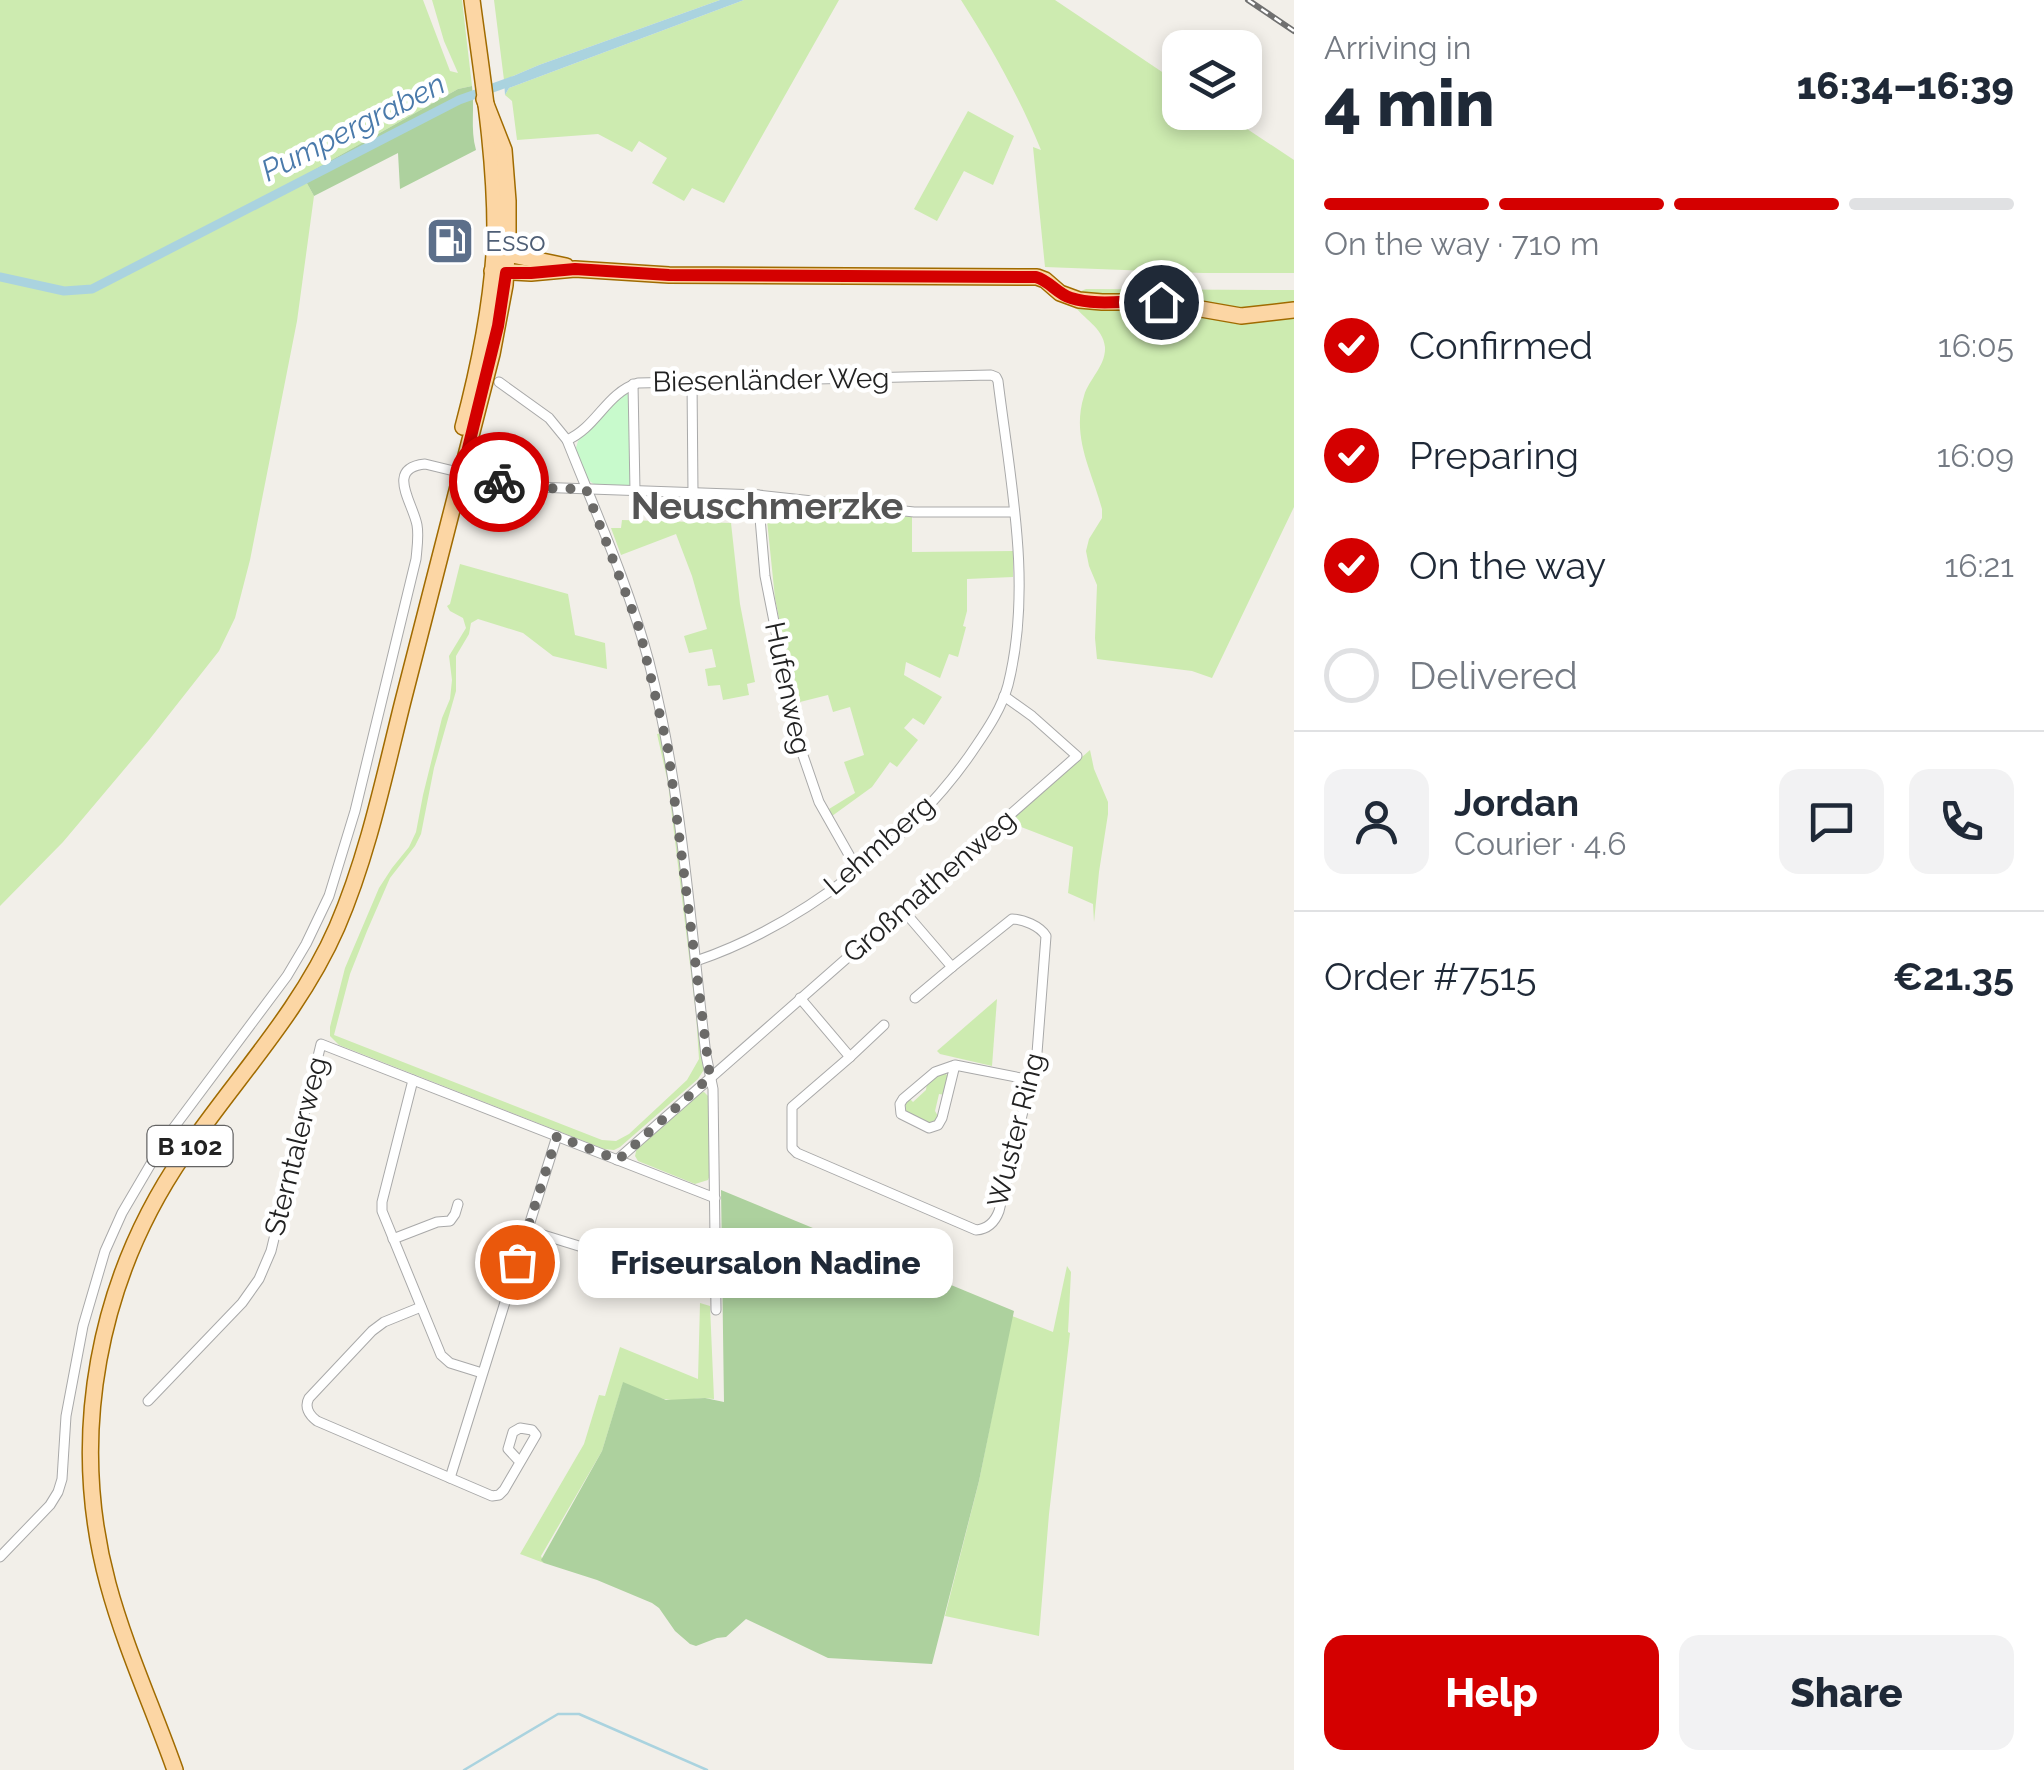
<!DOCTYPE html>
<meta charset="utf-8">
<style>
body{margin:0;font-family:Raleway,sans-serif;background:#f2f2f3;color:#1f2937;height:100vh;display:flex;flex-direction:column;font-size:38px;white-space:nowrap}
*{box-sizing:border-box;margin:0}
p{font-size:32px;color:#747a83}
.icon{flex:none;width:55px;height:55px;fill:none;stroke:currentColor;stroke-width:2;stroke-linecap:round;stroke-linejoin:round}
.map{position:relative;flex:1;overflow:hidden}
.sheet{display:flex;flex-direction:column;background:#fff;width:750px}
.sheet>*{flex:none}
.buttons{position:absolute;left:1162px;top:30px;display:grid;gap:20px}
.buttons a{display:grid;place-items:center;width:100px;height:100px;border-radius:20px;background:#fff;box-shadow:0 5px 15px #0003;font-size:50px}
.pin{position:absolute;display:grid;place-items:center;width:85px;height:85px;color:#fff;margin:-42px;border:5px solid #fff;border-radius:50%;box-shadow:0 2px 10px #0007}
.courier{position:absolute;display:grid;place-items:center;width:100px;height:100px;margin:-50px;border:8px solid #d40000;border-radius:50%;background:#fff;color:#222;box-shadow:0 2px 12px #0007}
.bubble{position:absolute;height:70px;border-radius:20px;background:#fff;box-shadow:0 5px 15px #0003;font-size:32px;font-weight:800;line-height:70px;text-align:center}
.overview em{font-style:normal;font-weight:800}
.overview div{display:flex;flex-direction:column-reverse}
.overview{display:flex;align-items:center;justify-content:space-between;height:170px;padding:0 30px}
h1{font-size:65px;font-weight:800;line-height:75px}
.bar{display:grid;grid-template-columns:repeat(4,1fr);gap:15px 10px;align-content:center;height:120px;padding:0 30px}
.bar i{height:12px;border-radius:8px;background:#e0e1e3}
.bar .current{background:#d40000}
.bar p{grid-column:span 4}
.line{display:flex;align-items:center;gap:25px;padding:0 30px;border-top:2px solid #e0e1e3}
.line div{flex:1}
.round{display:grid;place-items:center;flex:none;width:105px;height:105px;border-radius:20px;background:#f2f2f3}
ol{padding:0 30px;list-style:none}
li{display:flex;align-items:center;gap:30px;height:110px}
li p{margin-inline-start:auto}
li .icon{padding:10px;border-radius:50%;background:#d40000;color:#fff;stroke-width:4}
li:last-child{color:#747a83}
li i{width:55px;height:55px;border:5px solid #e0e1e3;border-radius:50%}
.button{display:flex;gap:20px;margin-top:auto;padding:20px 30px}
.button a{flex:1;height:115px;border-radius:20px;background:#d40000;color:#fff;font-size:40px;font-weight:800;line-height:115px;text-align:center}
.button a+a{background:#f2f2f3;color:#1f2937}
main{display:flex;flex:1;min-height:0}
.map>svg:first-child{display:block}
.grass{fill:#cdebb0}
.forest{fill:#add19e}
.park{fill:#c8facc}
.water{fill:#aad3df}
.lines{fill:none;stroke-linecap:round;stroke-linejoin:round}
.stream{stroke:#aad3df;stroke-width:2.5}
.canal{stroke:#aad3df;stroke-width:9}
.street-casing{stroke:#a9a9a9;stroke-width:11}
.primary-casing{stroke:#a06b00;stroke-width:18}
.street{stroke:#fff;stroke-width:9}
.primary{stroke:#fcd6a4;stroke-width:15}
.rail-casing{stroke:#707070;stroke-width:6}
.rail{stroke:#fff;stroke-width:2.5;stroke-dasharray:8;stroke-linecap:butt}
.done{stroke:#6b6a68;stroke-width:10;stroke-dasharray:0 18}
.route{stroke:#d40000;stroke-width:12}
.labels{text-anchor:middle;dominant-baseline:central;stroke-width:9;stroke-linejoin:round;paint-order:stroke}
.shield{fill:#fff;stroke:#646464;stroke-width:2.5}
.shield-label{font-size:25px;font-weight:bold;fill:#222}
.service-label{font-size:28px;fill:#4e5e75;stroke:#fff;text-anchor:start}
.street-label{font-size:28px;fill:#222;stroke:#fff}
.water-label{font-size:30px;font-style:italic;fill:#4a7aab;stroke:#fff}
.district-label{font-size:38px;font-weight:bold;fill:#555;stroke:#fff}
</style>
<main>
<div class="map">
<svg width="1294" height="1770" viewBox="0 0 1294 1770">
<rect width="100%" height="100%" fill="#f2efe9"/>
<g class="grass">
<polygon points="0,0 423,0 450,71 458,73 444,41 432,0 462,0 472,86 458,89 303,176 314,196 297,321 250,560 235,618 219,651 149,740 63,842 0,906"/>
<polygon points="494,0 720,0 539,65 504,80"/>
<polygon points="744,0 839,0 724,203 692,188 684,201 652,183 667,158 639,141 632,152 598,134 517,140 512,101 505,95 509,88"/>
<path d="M961,0H1055L1180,84V112L1223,113L1294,160V273H1203L1045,267L1033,147L1041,150C1020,98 991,47 961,0Z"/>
<polygon points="968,111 1014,136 993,185 964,171 937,221 914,209"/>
<path d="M1086,289L1294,290V507L1212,678L1192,671L1097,659L1095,638L1097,585L1089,566L1086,551L1089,539L1102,518V509C1092,471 1071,437 1084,396C1089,379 1106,366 1105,347C1103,327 1083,319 1073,304L1076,293Z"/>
<polygon points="765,501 912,517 912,552 1013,551 1013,577 967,579 967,611 963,626 966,627 958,657 949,654 940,678 906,662 904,675 942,697 924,725 913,718 904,728 918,740 897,767 890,762 872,787 832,816 829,809 855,793 844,762 864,755 850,707 833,712 828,695 796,703 775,598"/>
<polygon points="622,520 731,523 740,604 755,682 747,684 749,695 723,700 720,685 708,686 705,669 716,667 712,649 689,653 684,636 707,629 692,576 676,534 621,555 611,528 621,528"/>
<polygon points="460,564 568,594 575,635 605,643 607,669 553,656 523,633 478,619 471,623 469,634 456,656 456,691 434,768 421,834 415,846 390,878 367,931 350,974 334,1035 602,1140 616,1141 629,1134 687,1080 699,1059 696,1014 668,783 657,734 662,733 670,776 705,1068 698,1079 620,1147 614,1150 604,1149 339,1045 330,1036 330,1027 345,968 379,888 392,868 409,847 416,832 423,795 442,718 450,699 452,680 449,656 466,628 463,618 450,611 447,606 450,604"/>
<polygon points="1090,750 1094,769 1108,802 1108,814 1099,872 1094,922 1093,904 1068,893 1073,847 1008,822"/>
<polygon points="997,999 992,1066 940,1054 937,1051"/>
<polygon points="944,1072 948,1076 945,1095 939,1094 935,1111 939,1118 937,1122 929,1124 906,1113 905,1103 909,1098 913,1102 926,1090 927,1083 939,1073"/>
<polygon points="704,1092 710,1098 710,1175 708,1180 695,1184 638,1161 635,1156 637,1147 699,1093"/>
<polygon points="1067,1266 1071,1272 1068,1332 1070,1333 1049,1514 1039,1636 945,1616 979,1481 1012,1316 1053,1332"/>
<path d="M700,1303L710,1306L714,1399C698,1396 686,1402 671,1400C655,1399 638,1389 623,1383L602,1451L541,1556L544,1563L520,1554L584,1444L599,1395L605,1396L620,1347L698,1379Z"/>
</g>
<g class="forest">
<path d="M472,86C475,109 470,128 476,150L400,189L398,153L314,196L303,176L458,89Z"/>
<polygon points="721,1190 1014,1311 979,1481 932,1664 828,1658 746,1619 726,1637 717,1638 696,1646 690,1644 675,1631 659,1608 652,1603 597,1580 544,1563 541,1560 602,1451 623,1382 666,1400 705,1398 724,1402"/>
</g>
<path class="park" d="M629,391L633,488C594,487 585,490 576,448L578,441L616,397Z"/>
<polygon class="water" points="720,0 744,0 509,88 505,95 504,80 539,65"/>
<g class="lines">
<polyline class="stream" points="464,1770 558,1714 579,1714 707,1770"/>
<polyline class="canal" points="0,277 64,291 92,289 459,100 512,81"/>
<g class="street-casing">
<g id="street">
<polyline points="692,381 693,493"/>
<path d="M499,382L549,418L567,440C596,513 629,586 649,662C682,791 690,923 706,1055L713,1089L716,1310"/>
<polyline points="633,384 635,491"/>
<path d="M567,440C597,427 606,393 638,383L991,375L996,377L998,381C1010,480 1033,586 1008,685C1002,707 989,727 976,746C915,838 800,926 696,961"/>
<polyline points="758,495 765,576 797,738 819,802 857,869"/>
<polyline points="800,998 850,1057 884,1025"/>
<polyline points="915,998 952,967"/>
<path d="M850,1057L792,1107V1148L797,1153L976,1230C988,1229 995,1222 999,1211L1037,1053L1046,936C1040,926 1023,919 1012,919L952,967L903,910"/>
<polyline points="955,1065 935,1072 903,1099 900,1104 901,1114 929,1128 938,1125 942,1118 955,1065 1031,1080"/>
<polyline points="413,1080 382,1202 382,1211 441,1355 450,1363 482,1373"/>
<polyline points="617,1160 1077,756 1032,716 1004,696"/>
<polyline points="527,1230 715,1288"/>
<polyline points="393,1239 437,1222 450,1221 455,1214 458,1204"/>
<path d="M421,1307L384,1322L372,1331L309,1398C304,1407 309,1415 317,1421L492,1496L499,1495L504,1490L536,1435L532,1430L520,1428L513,1432L508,1449L520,1462"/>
<polyline points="148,1401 242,1303 259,1279 271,1251 321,1044 715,1198"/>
<polyline points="450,1478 557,1136"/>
<path d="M0,1557L50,1505L58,1492L62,1479L66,1416L83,1326L105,1251L122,1213L166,1138L287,976L306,944L329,896L355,811L416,559C417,548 419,536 417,525C413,503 385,468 425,464L491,480L535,487L758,495L914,512H1014"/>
</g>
</g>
<g class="primary-casing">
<g id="primary">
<polyline points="500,257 508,254 566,266"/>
<polyline points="492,271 531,273 575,269 669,275 1037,277 1045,280 1060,293 1079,300 1102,302 1161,302 1241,316 1294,310"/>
<path d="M463,427C480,363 494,296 495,230C495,153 482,76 472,0"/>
<path d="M175,1770C153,1708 125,1647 108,1584C68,1436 98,1279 184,1154C235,1079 300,1012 337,927C368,855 384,777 403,701C432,585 463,470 492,354L505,285L508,240V201L504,150L484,99"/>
</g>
</g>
<use href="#street" class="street"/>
<use href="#primary" class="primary"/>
<g class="rail-casing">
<polyline id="rail" points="1248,0 1294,31"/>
</g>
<use href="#rail" class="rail"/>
</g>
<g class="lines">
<polyline class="done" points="499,482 535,488 586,489 639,628 668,749 710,1077 618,1160 557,1136 517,1262"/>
<path class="route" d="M499,482L462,473L498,326L506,273H531L575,269L669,275L1036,277C1050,281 1057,294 1071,298C1100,307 1131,299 1161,302"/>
</g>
<defs>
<g id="fuel-square" transform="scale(2.5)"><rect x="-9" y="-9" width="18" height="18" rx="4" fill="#5c6f8a" stroke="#fff"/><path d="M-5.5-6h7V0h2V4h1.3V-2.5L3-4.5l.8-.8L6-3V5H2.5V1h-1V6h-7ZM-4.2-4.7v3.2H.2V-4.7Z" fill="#fff"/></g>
</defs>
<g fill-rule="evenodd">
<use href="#fuel-square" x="450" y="241"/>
</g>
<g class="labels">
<rect class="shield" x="147.5" y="1126" width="85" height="40" rx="8"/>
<g class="shield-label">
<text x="190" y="1146">B 102</text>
</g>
<g class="service-label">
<text x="485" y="241">Esso</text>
</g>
<g class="street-label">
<text transform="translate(771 380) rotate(-1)">Biesenländer Weg</text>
<text transform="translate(788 688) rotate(78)">Hufenweg</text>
<text transform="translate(879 845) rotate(-41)">Lehmberg</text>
<text transform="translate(929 886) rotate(-41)">Großmathenweg</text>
<text transform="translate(1016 1130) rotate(-76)">Wuster Ring</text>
<text transform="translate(296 1146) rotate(-76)">Sterntalerweg</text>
</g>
<g class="water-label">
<text transform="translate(353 127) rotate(-27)">Pumpergraben</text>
</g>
<g class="district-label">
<text x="767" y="505">Neuschmerzke</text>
</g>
</g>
</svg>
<div class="buttons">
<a><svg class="icon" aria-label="layers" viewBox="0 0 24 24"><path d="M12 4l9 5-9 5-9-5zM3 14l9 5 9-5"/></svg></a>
</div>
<div class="pin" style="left:517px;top:1262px;background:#ea580c"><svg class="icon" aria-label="bag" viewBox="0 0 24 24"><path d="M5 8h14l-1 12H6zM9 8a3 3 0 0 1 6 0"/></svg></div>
<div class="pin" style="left:1161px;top:302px;background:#1f2937"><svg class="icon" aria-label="home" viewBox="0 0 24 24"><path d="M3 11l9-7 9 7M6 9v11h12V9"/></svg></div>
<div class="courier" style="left:499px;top:482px"><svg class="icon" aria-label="bike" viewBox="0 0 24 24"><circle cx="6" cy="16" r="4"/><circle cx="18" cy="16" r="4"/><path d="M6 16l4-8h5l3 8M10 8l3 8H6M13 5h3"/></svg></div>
<div class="bubble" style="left:578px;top:1228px;width:375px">Friseursalon Nadine</div>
</div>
<section class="sheet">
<div class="overview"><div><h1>4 min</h1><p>Arriving in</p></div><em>16:34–16:39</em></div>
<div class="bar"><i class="current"></i><i class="current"></i><i class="current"></i><i></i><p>On the way · 710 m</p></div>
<ol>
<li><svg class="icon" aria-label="check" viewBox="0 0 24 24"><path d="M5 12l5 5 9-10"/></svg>Confirmed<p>16:05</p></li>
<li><svg class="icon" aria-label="check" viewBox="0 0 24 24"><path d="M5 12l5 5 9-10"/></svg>Preparing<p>16:09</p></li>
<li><svg class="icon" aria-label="check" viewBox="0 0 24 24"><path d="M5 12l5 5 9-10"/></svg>On the way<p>16:21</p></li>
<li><i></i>Delivered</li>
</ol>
<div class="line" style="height:180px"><a class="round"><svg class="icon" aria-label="person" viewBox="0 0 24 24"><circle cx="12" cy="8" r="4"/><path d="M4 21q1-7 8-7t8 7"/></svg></a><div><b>Jordan</b><p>Courier · 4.6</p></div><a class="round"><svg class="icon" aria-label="chat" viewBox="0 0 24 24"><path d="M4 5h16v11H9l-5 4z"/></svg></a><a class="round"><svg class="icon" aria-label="phone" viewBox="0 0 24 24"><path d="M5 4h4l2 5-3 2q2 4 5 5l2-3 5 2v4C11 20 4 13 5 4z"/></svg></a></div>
<div class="line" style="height:130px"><div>Order #7515</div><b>€21.35</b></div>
<div class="button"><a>Help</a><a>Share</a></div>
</section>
</main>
